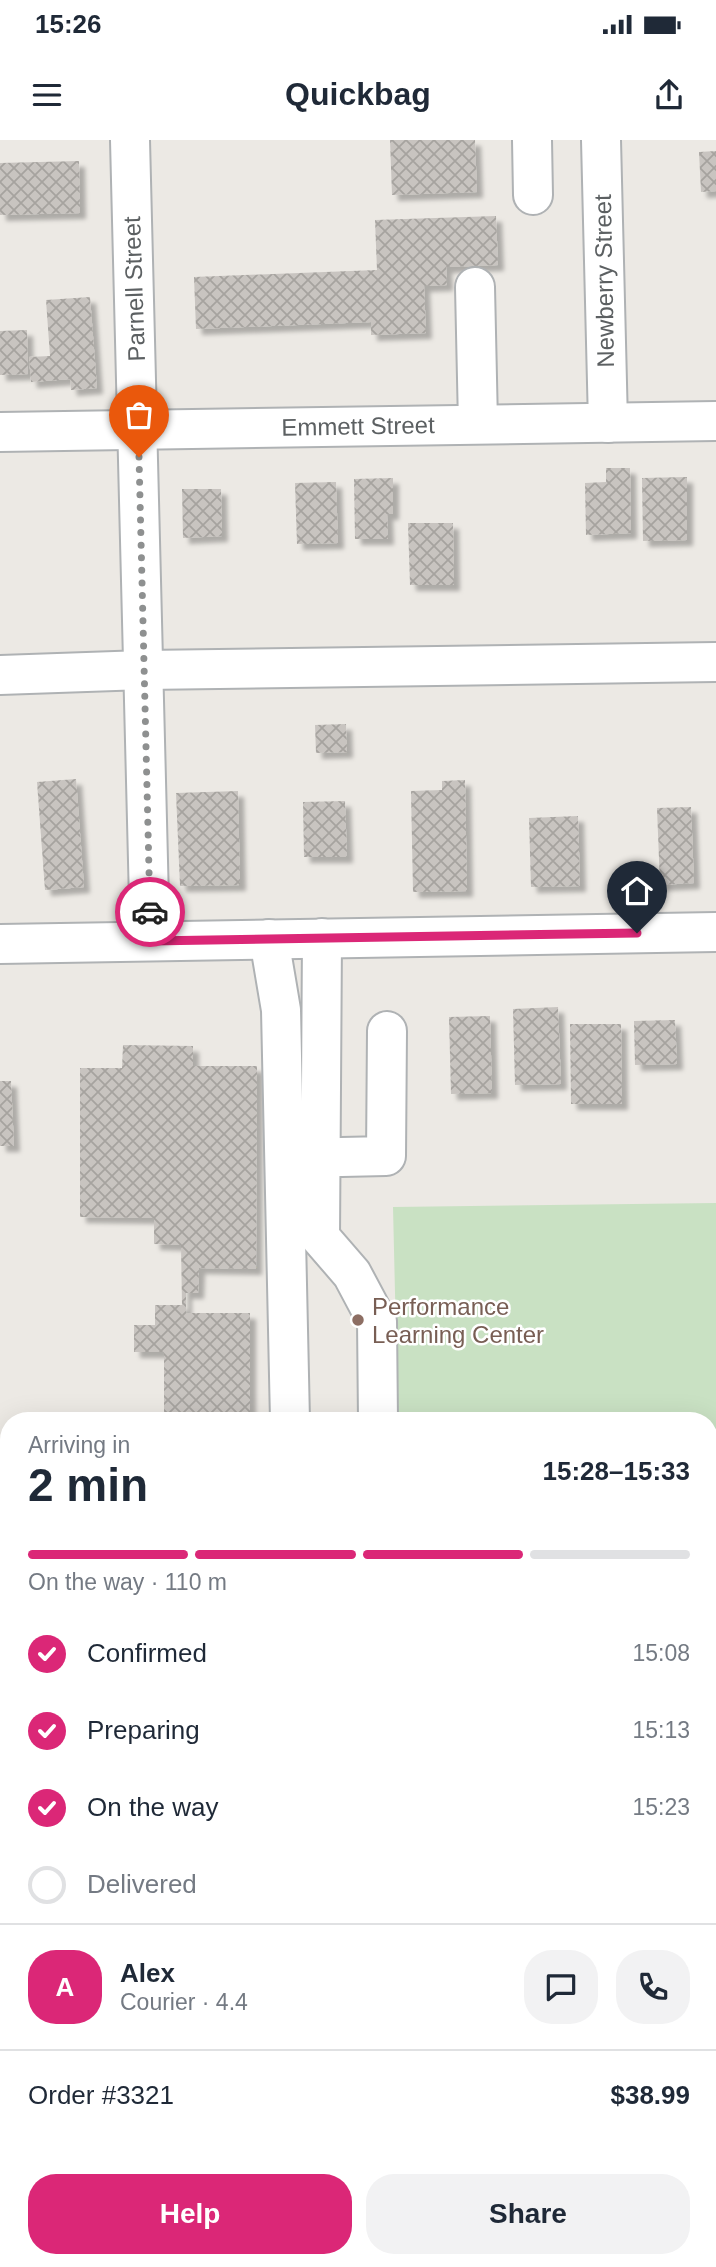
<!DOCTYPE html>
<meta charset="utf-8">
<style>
body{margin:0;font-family:Helvetica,sans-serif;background:#f2f2f3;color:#1f2937;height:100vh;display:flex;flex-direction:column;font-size:26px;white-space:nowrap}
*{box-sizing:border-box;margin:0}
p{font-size:23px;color:#747a83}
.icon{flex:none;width:38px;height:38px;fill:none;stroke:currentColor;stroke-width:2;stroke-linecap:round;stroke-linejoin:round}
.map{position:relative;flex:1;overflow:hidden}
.drawer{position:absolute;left:0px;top:1272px;width:718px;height:856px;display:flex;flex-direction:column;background:#fff;border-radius:28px 28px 0 0;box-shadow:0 7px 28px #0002}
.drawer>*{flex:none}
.pin{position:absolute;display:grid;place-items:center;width:60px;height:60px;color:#fff;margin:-72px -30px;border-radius:50% 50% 50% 0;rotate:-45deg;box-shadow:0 0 7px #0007}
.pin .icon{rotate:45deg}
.courier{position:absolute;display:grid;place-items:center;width:70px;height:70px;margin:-35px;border:5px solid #db2777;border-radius:50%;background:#fff;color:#222;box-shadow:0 2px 9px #0007}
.overview em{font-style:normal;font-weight:600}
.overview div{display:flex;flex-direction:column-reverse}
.overview{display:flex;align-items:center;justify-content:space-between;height:119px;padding:0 28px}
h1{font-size:46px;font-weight:600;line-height:52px}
.bar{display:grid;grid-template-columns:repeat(4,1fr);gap:10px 7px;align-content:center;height:84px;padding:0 28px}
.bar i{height:9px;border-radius:5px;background:#e0e1e3}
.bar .current{background:#db2777}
.bar p{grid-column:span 4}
.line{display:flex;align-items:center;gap:18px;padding:0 28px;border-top:2px solid #e0e1e3}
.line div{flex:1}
.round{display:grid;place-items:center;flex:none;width:74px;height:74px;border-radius:28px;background:#f2f2f3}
ol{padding:0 28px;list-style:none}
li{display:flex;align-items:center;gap:21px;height:77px}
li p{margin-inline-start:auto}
li .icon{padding:7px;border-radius:50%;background:#db2777;color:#fff;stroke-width:4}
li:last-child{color:#747a83}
li i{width:38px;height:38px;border:4px solid #e0e1e3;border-radius:50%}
.button{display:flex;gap:14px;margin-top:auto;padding:14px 28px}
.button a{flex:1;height:80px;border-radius:28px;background:#db2777;color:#fff;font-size:28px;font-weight:600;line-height:80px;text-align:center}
.button a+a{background:#f2f2f3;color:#1f2937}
.status{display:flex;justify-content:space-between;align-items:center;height:49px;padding:0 35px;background:#fff;direction:ltr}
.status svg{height:19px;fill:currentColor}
header{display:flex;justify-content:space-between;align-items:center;height:91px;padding:0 28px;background:#fff;font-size:32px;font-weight:600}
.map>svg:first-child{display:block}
.grass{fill:#c9e1c3}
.building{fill:url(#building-cross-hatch);filter:url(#shadow)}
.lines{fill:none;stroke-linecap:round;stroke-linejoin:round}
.minor-casing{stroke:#afb2b4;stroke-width:42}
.minor{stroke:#fff;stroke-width:38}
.done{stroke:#8e9090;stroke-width:7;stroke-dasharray:0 12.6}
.route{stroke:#db2777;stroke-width:9}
.education-dot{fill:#8d6e63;stroke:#fff;stroke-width:2.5}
.labels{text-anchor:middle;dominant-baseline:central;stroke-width:5;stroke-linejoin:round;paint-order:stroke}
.street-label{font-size:24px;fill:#5c6062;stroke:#fff}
.education-label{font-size:24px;fill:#785e54;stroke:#fff;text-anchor:start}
</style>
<div class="status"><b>15:26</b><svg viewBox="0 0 49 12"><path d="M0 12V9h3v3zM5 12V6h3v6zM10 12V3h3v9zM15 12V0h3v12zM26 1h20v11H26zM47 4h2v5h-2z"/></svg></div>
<header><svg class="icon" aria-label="menu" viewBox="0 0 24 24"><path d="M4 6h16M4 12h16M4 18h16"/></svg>Quickbag<svg class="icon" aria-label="share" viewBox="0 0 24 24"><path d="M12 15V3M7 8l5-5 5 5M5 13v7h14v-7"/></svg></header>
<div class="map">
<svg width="716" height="2127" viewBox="0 0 716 2127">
<defs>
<pattern id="building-cross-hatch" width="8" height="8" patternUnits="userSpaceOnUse" patternTransform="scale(1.75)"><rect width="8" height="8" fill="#c8c4c0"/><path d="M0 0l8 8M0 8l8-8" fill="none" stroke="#a6a39f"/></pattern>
<filter id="shadow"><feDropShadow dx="6" dy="6" stdDeviation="2" flood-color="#0004"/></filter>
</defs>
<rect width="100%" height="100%" fill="#ece9e4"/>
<polygon class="grass" points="716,1063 716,1439 709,1439 709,1281 398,1281 393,1067"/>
<g class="building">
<polygon points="390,0 475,0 477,52 392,55"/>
<polygon points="716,11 716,51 701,52 699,12"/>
<polygon points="79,21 80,73 0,75 0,23"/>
<polygon points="496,76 498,125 446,127 447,145 424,146 426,193 371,195 371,182 196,189 194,137 377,130 375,80"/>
<polygon points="90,157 97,248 71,250 70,239 31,242 29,217 50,216 46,160"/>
<polygon points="27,190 28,234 0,235 0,191"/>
<polygon points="606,328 630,328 631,393 586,395 585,343 606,342"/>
<polygon points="687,337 687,400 643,401 642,338"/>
<polygon points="393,338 393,374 387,374 388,399 355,399 354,339"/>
<polygon points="336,342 338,403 297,404 295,343"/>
<polygon points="182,349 221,349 222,396 183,398"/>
<polygon points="408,383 453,383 454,445 410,445"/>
<polygon points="346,584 347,612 316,613 315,585"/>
<polygon points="76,639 84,747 45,750 37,642"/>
<polygon points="465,640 467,751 413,752 411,651 442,650 442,641"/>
<polygon points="238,651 240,745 180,746 176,653"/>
<polygon points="345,661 347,717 304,717 303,662"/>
<polygon points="691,667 694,743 660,745 657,668"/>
<polygon points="578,676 580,746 531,747 529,678"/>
<polygon points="558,867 561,944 515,945 513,869"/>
<polygon points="490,876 492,953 451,954 449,877"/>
<polygon points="675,880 677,924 635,925 634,881"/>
<polygon points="570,884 621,884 622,964 571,964"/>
<polygon points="123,905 193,906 193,926 257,926 256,1129 199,1128 198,1153 186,1153 186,1173 250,1173 250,1281 164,1281 164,1212 134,1212 134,1185 155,1185 155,1165 182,1165 181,1105 154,1104 154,1078 80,1077 80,928 122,928"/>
<polygon points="0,941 11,941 14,1006 0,1006"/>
<polygon points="714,1649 716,1733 709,1734 709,1650"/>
<polygon points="0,1662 9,1662 9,1746 0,1747"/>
<rect x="709" y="1855" width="7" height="76"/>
<polygon points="9,1869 9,1979 1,1980 0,1870"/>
</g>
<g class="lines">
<g class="minor-casing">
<g id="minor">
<polyline points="130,0 150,801"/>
<polyline points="532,0 533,55"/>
<polyline points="601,0 608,283"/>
<polyline points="475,147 478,284"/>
<polyline points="0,292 716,281"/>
<polyline points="0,535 144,530 716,522"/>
<polyline points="322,798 320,1097 352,1134 377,1181 378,1281"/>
<polyline points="269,799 281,870 290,1281"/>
<polyline points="0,804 716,792"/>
<polyline points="297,1018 386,1016 387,891"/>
<polyline points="0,1452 9,1452"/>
<polyline points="709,1791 716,1791"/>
<polyline points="0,1801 9,1801"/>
<polyline points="229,2127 229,2119"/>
</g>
</g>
<use href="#minor" class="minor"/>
</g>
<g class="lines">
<polyline class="done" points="139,317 150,772"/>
<polyline class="route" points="150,772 150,801 637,793"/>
</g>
<circle class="education-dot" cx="358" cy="1180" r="7"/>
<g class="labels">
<g class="street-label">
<text transform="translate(604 141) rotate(-91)">Newberry Street</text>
<text transform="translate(134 149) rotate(-92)">Parnell Street</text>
<text transform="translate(358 286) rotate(-1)">Emmett Street</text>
</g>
<g class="education-label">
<text x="372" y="1166">Performance<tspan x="372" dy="28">Learning Center</tspan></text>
</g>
</g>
</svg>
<div class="pin" style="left:139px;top:317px;background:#ea580c"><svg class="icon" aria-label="bag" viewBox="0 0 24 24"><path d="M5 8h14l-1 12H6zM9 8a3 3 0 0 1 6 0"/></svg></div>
<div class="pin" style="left:637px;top:793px;background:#1f2937"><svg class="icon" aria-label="home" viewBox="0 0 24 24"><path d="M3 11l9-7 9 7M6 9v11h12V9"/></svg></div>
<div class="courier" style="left:150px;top:772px"><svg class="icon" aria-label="car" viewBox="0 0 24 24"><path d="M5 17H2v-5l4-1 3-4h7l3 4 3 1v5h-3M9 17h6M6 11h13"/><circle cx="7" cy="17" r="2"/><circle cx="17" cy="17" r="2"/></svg></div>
<section class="drawer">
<div class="overview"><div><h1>2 min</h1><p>Arriving in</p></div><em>15:28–15:33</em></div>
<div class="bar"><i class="current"></i><i class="current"></i><i class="current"></i><i></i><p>On the way · 110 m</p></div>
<ol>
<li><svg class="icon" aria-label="check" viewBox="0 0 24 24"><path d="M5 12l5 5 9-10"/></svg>Confirmed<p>15:08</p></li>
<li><svg class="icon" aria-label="check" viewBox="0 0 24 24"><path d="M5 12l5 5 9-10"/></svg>Preparing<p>15:13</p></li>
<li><svg class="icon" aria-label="check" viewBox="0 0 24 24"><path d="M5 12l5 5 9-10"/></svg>On the way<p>15:23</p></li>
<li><i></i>Delivered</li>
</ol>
<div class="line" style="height:126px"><b class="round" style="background:#db2777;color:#fff">A</b><div><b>Alex</b><p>Courier · 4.4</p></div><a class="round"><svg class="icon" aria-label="chat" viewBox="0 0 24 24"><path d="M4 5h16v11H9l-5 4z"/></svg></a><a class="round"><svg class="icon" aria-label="phone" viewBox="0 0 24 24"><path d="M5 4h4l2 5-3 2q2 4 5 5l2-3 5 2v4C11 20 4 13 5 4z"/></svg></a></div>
<div class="line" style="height:91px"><div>Order #3321</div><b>$38.99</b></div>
<div class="button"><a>Help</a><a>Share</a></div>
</section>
</div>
